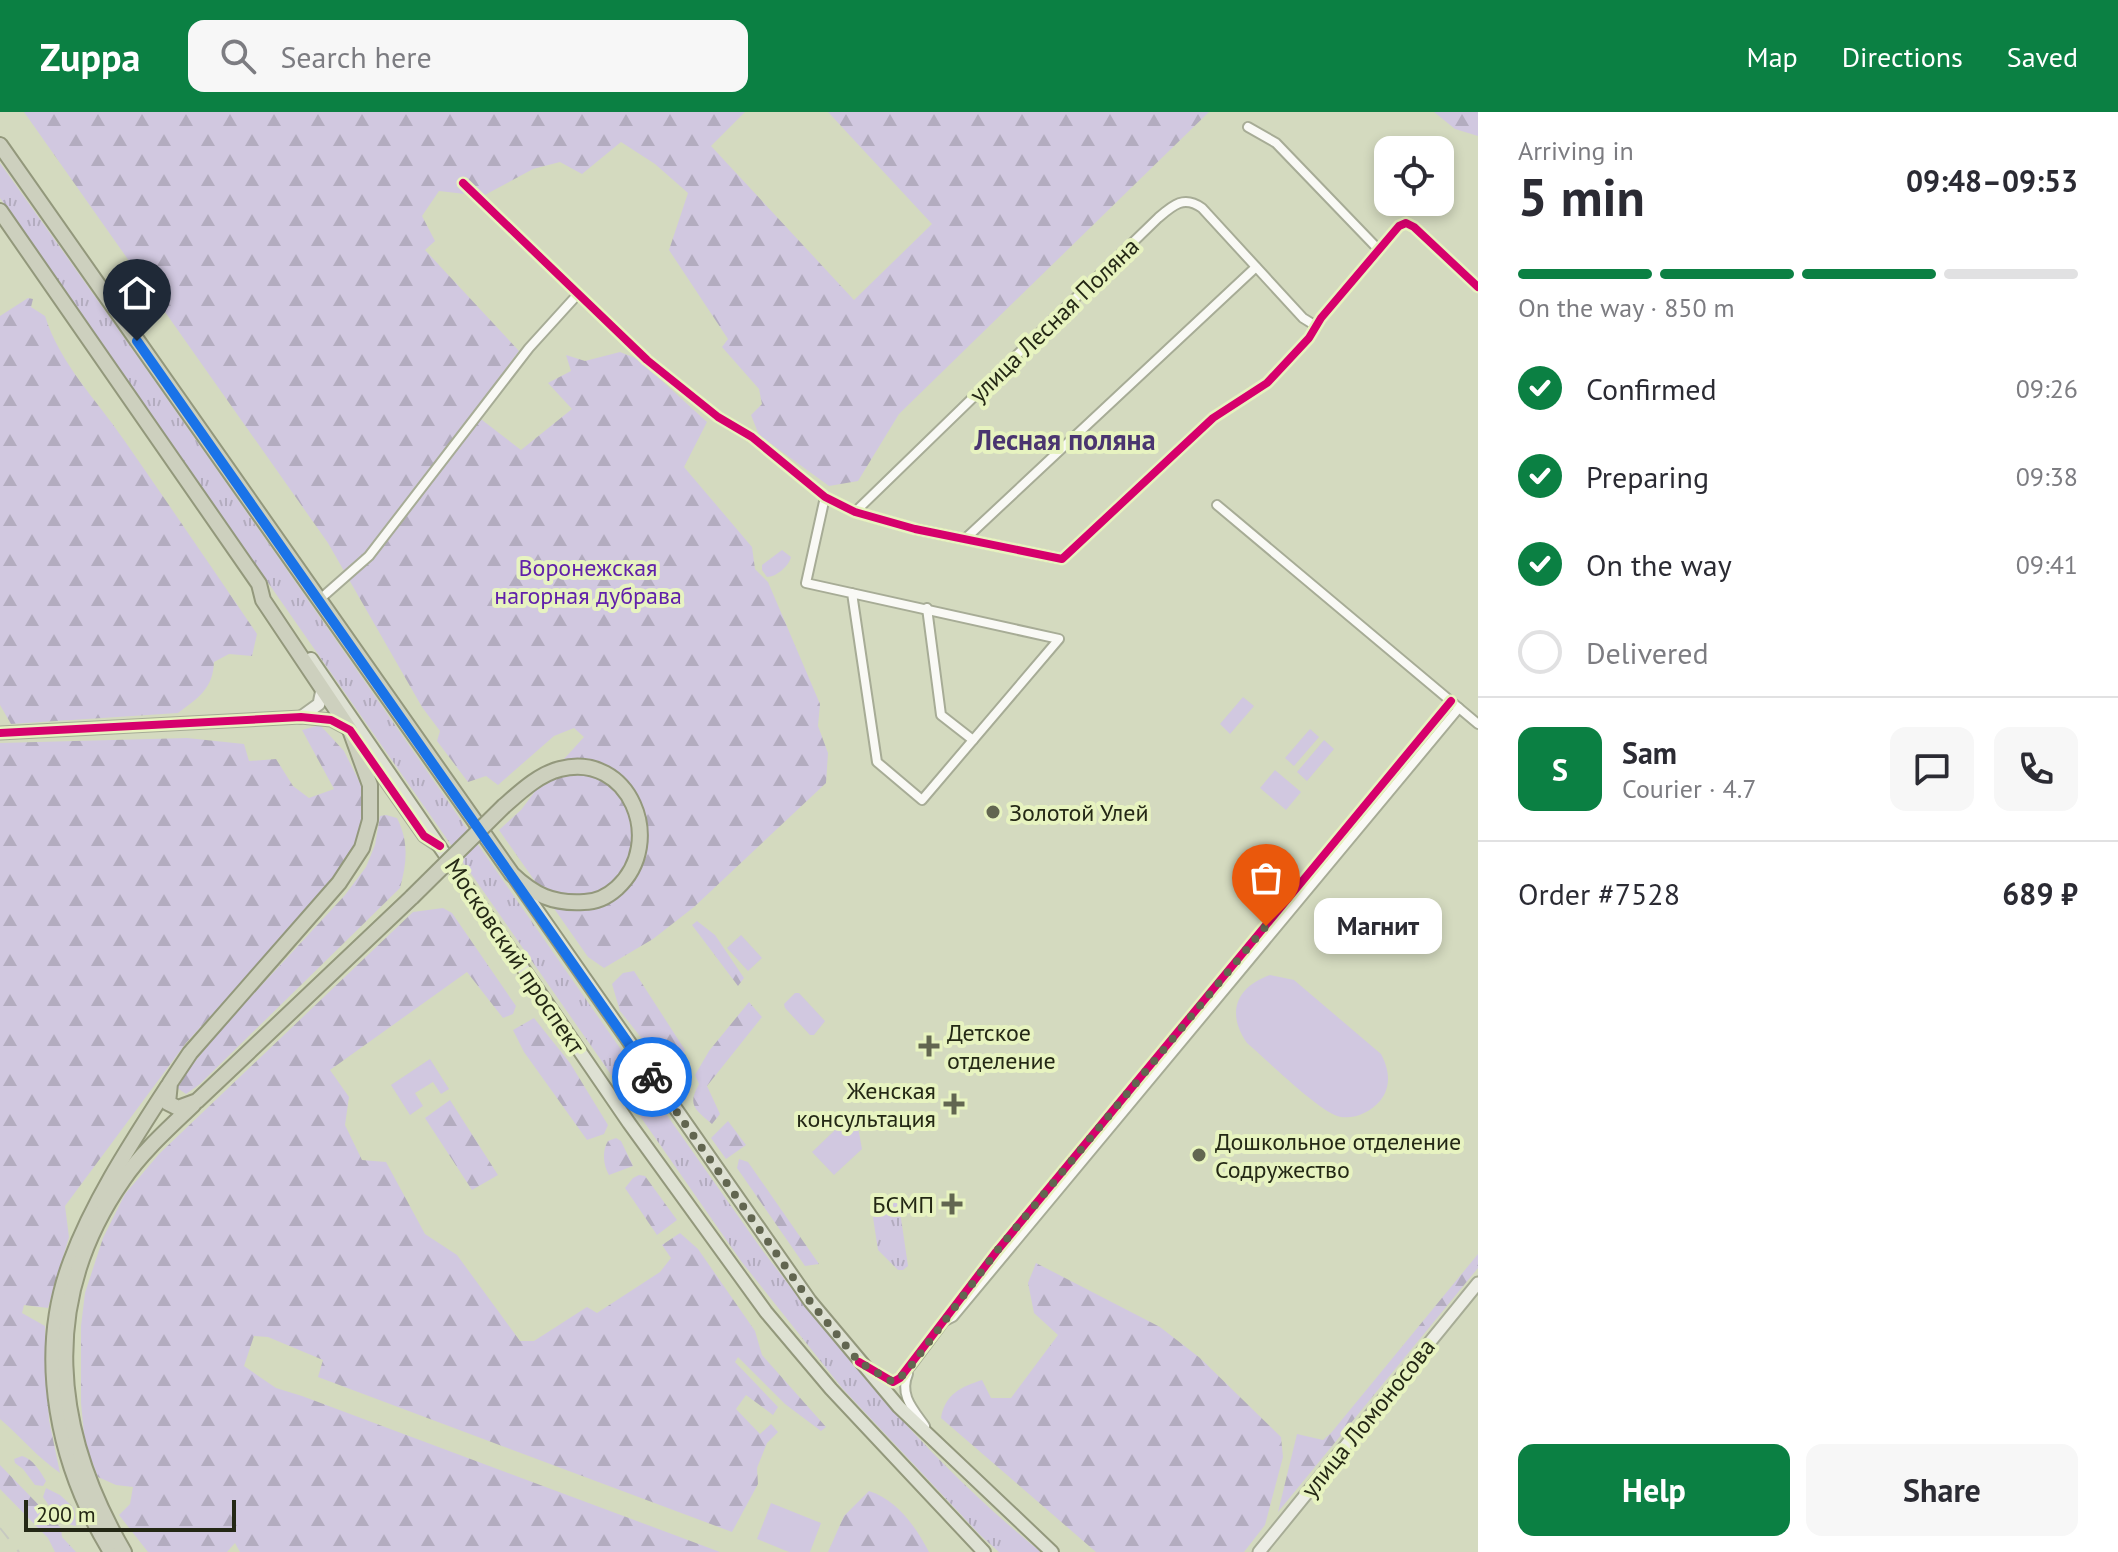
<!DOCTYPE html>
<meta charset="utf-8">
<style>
body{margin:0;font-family:"PT Sans",sans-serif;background:#f7f7f7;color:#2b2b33;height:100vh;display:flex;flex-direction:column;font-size:30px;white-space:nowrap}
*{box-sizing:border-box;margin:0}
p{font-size:26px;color:#7c7c81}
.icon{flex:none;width:44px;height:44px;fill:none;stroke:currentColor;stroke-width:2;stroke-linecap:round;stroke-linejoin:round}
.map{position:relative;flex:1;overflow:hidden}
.drawer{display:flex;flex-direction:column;background:#fff;width:640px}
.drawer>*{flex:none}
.controls{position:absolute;left:1374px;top:24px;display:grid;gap:16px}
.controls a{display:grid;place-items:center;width:80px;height:80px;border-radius:16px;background:#fff;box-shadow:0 4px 12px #0003;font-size:40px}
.scale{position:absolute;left:24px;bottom:20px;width:212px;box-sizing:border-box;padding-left:8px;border:4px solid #242815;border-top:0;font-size:22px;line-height:28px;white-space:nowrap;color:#242815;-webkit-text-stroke:6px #e7f3c0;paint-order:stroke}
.pin{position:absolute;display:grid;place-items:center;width:68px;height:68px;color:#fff;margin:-82px -34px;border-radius:50% 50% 50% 0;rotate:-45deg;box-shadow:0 0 8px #0007}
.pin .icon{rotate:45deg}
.courier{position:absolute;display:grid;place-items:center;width:80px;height:80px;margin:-40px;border:6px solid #1a73e8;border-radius:50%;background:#fff;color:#222;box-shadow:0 2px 10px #0007}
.bubble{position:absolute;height:56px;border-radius:16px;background:#fff;box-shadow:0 4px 12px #0003;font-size:26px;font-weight:800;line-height:56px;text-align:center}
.head em{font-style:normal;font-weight:800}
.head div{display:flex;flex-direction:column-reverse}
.head{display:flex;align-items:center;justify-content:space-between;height:136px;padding:0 40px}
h1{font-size:52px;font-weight:800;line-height:60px}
.bar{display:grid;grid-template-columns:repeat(4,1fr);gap:12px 8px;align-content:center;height:96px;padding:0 40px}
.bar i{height:10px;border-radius:6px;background:#e1e1e2}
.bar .current{background:#0b8043}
.bar p{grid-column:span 4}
.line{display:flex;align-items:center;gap:20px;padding:0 40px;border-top:2px solid #e1e1e2}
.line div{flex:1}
.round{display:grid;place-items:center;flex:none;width:84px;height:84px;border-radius:16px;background:#f7f7f7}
ol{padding:0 40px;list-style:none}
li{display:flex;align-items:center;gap:24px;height:88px}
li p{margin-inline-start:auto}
li .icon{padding:8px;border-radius:50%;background:#0b8043;color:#fff;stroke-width:4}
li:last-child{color:#7c7c81}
li i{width:44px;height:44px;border:4px solid #e1e1e2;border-radius:50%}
.button{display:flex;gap:16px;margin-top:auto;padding:16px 40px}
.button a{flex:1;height:92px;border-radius:16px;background:#0b8043;color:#fff;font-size:32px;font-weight:800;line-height:92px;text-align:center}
.button a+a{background:#f7f7f7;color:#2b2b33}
header{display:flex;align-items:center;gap:48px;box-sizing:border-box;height:112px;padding:0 40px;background:#0b8043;color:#fff}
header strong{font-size:38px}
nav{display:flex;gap:44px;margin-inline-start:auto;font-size:28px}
.search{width:560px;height:72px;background:#f7f7f7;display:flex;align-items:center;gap:20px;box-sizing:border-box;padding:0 28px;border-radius:16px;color:#7c7c81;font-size:30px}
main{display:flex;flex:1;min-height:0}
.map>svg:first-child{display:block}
.grass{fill:url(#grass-tufts)}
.forest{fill:url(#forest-firs)}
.park{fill:#d1c8e0}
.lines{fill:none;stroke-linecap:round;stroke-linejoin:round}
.street-casing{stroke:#a7ac96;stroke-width:12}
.secondary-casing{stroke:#a7ac96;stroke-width:15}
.primary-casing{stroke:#93987c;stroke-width:16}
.highway-casing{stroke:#93987c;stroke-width:18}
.street{stroke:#f9f9f5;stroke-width:8}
.secondary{stroke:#ecede5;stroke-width:11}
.primary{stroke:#dee1d3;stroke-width:12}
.highway{stroke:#cdd0be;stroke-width:14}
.rail{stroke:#c7c9c1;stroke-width:2;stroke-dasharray:14 14;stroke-linecap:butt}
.highway-bridge-casing{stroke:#93987c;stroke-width:18;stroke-linecap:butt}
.highway-bridge{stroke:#cdd0be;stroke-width:14}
.cycleway-casing{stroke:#e7f3c0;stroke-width:13}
.cycleway{stroke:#d6006c;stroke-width:8}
.done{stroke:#626650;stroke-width:8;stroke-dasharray:0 14.4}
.route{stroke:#1a73e8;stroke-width:10}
.poi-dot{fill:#626650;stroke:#e7f3c0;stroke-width:3}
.labels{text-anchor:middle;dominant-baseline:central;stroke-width:8;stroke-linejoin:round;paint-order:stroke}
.street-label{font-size:24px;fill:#242815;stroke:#e7f3c0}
.park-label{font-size:24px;fill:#6121aa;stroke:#e7f3c0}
.poi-label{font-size:24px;fill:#242815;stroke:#e7f3c0;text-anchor:start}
.quarter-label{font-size:28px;font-weight:bold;fill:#4a3570;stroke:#e7f3c0}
</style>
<header>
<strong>Zuppa</strong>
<div class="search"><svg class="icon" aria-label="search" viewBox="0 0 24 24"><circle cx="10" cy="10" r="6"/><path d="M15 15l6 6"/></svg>Search here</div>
<nav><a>Map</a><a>Directions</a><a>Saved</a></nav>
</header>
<main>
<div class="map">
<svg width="1478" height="1440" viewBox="0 0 1478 1440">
<defs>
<pattern id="grass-tufts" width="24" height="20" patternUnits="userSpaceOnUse" patternTransform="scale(2)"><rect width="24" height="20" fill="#d1c8e0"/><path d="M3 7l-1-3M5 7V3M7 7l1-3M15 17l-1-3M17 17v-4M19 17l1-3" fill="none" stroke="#b3acbf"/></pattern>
<pattern id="forest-firs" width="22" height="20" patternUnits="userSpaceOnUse" patternTransform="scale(2)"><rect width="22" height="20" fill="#d1c8e0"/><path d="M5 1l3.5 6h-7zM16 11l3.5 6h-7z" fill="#b3acbf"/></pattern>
</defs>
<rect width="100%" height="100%" fill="#d4dabf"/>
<g class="grass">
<path d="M0,51C257,410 505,775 760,1135C844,1246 933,1353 1041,1440H999L980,1423L842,1276L741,1149L0,86Z"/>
<polygon points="896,1081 898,1086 908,1154 903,1158 898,1158 878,1138 872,1099 890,1082"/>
</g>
<g class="forest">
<polygon points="24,0 745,0 711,34 854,188 932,112 828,0 1209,0 899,302 858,369 829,374 759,323 751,303 762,292 759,277 722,235 728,227 669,138 688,81 655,52 621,30 582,62 560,50 533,57 483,84 439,79 422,104 435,129 425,138 519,239 473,301 521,338 572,297 548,271 571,259 566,243 585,249 620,240 638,247 707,310 684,355 752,435 755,457 768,470 820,592 818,614 828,641 826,671 694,795 653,827 604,856 588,845 499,718 521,698 536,678 558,665 564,647 584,625 574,616 554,624 498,673 486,664 468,670 437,629 440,619 422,595 328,431"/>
<polygon points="1434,0 1478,0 1478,24 1455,17"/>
<path d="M28,186L33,187L31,195L45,204C60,252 96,287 124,328C169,393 213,457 257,522L252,544L229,542L214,550C213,577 198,586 178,601L11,612L0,593V204Z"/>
<path d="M320,613L344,639L365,681L363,716L352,742L324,780L186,931L65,1094L69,1125L48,1196L24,1193L22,1201L45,1214L49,1308L60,1361C37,1345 21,1325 0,1307V631L187,626L244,632L249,649L276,647L293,674L309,686L334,677L302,618Z"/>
<path d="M386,703L397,706C409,730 407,750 400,776L200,972L186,982L176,975L180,968L223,915L345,783L366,755L375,733L380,704Z"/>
<polygon points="443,796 452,801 516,894 513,902 503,906 467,860 330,958 349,985 345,1013 362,1048 386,1050 425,1122 457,1143 520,1229 534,1229 587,1195 597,1201 660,1160 671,1146 662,1133 680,1121 698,1137 755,1219 762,1243 826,1315 821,1319 785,1292 738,1245 735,1250 778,1295 773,1303 746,1283 736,1297 760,1322 771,1312 778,1320 767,1331 757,1356 758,1372 732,1420 318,1265 323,1248 268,1225 254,1224 244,1254 276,1276 302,1284 720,1440 240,1440 235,1431 227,1440 148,1440 119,1403 130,1392 133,1375 116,1373 98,1365 85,1332 81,1291 81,1214 85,1181 103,1126 125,1082 159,1042 413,800"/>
<polygon points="697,809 715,823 744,866 738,874 692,813"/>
<polygon points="634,859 685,938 681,952 673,958 647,933 620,899 612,872 623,861"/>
<path d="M749,890L762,905L707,974L720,1002L712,1012C695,997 687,994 699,972L695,963L709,939Z"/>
<polygon points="534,906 570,951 608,1013 604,1022 587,1028 524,940 513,918"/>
<polygon points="450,988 498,1063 472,1078 425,1006"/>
<polygon points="728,1009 746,1033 726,1047 711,1026"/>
<path d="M616,1026L621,1029L633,1054L609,1063C603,1053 602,1038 608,1029Z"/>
<polygon points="739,1047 748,1050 819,1152 805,1154 737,1056"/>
<polygon points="639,1063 645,1064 677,1108 657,1123 625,1076 633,1066"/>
<polygon points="1478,1142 1478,1156 1278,1400 1297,1322 1323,1328 1331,1321"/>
<path d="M1036,1151L1160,1215L1200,1246L1281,1325L1283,1345L1265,1413L1244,1440H1096L941,1306C945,1282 961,1275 982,1268L991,1286H1011L1058,1223L1034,1201L1028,1171Z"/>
<path d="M22,1344C33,1347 40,1359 46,1369L43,1374L35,1373L23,1357L15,1351L14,1347Z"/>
<polygon points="0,1353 61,1416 62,1425 76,1440 55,1440 48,1426 0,1377"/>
<path d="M46,1376L60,1383L74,1396L76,1414C60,1411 52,1398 43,1385Z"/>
<path d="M869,1379C897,1388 916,1415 929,1440H828L844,1404Z"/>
</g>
<g class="park">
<path d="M782,438L791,445C789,454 776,465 767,465L762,458V453Z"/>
<polygon points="1243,585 1254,594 1230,622 1220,612"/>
<polygon points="1310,617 1319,625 1294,654 1285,646"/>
<polygon points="1324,628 1334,637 1307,669 1297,660"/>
<polygon points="1275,658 1301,680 1286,698 1260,676"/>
<polygon points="741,823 762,846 748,859 727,836"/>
<path d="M1270,863L1294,868L1381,942C1389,957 1392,974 1380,989C1370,1000 1356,1007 1341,1005C1321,1002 1266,947 1247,931C1226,901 1236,875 1270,863Z"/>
<polygon points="795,881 799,881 825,909 814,923 810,923 785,896 784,892"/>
<polygon points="430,947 449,977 441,982 433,970 415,981 423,994 410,1003 391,973"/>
<polygon points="855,999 862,1037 834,1063 812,1040"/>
<polygon points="771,1391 821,1411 810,1440 789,1440 757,1427"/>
</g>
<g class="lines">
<g class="street-casing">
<g id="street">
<polyline points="1248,15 1276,31 1379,138"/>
<polyline points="463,71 647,248 718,305 752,325 825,385 855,400 915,417 1062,447 1213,306 1267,271 1309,226 1321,206 1399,114 1406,111 1414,115 1478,175"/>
<polyline points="825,385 806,471 1059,527 922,688 877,650 852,481"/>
<polyline points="1217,393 1478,612"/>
<path d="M855,400L1158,106C1173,93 1184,83 1202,96L1303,206L1316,214"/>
<polyline points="965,427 1256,155"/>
<polyline points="319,488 369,444 529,236 578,182"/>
<polyline points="927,496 941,603 973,628"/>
<polyline points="945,1209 953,1205 1459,596"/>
<polyline points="873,1259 893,1270 900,1266 911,1254 996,1140 1451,589"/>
<path d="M908,1262C899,1283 913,1297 925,1314"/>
</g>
</g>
<g class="secondary-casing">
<g id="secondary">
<polyline points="301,605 319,592 322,577"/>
<polyline points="0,621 301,605 331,608 346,616"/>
<polyline points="357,628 424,724 436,732"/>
<polyline points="1259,1440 1478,1171"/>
</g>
</g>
<g class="primary-casing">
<g id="primary">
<polyline points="311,547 629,1011 766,1200 831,1277 984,1440"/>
<polyline points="516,768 810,1189 899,1295 1052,1440"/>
</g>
</g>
<g class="highway-casing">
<g id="highway">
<path d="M0,33L512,762C534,783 553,792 584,790C597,790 607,785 617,776C667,730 629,639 560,657C539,662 520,680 504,694"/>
<polyline points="0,99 259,472 263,488 350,618 370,673 370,708 362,736 339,771 190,941 170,971 168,991 178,996 197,989 412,785"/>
<path d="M111,1440C59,1355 34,1246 71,1149C94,1087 132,1030 168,974"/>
<path d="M124,1440C53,1318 39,1189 123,1068C142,1040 169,1016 193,993"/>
</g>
</g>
<use href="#street" class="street"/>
<use href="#secondary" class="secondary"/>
<use href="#primary" class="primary"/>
<use href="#highway" class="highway"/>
<polyline class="rail" points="0,1416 19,1440"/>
<g class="highway-bridge-casing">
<polyline id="highway-bridge" points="412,785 504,694"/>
</g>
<use href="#highway-bridge" class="highway-bridge"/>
<g class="cycleway-casing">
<g id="cycleway">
<polyline points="463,71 647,248 718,305 752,325 825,385 855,400 915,417 1062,447 1213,306 1267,271 1309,226 1321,206 1399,114 1406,111 1414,115 1478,175"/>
<polyline points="0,621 301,605 331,608 350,618 424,724 440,734"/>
<polyline points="859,1250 893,1270 900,1266 996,1140 1451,589"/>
</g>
</g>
<use href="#cycleway" class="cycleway"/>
</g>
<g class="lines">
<polyline class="done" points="652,965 809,1188 859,1250 893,1270 900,1266 911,1254 996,1140 1266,814"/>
<polyline class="route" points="137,229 652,965"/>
</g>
<g class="poi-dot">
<circle cx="993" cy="700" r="8"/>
<path d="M925 922h8v8h8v8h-8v8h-8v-8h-8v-8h8z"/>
<path d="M950 980h8v8h8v8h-8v8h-8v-8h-8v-8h8z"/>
<circle cx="1199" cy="1043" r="8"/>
<path d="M948 1080h8v8h8v8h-8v8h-8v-8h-8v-8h8z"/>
</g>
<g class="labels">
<g class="street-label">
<text transform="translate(1054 208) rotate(-44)">улица Лесная Поляна</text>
<text transform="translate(515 844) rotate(56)">Московский проспект</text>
<text transform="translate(1368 1306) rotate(-51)">улица Ломоносова</text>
</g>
<g class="park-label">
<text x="588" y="455">Воронежская<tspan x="588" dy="28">нагорная дубрава</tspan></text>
</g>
<g class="poi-label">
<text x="1009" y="700">Золотой Улей</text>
<text x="947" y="920">Детское<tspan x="947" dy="28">отделение</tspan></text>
<text x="936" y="978" text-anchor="end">Женская<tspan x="936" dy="28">консультация</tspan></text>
<text x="1215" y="1029">Дошкольное отделение<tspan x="1215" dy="28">Содружество</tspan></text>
<text x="934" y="1092" text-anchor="end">БСМП</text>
</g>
<g class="quarter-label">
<text x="1065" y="327">Лесная поляна</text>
</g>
</g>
</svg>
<div class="controls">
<a><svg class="icon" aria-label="locate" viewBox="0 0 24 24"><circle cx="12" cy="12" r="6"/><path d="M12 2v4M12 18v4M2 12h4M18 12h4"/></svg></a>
</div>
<div class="scale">200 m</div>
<div class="pin" style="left:1266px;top:814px;background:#ea580c"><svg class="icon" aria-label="bag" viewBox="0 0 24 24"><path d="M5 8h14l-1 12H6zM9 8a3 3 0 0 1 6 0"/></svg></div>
<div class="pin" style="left:137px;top:229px;background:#1f2937"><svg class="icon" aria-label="home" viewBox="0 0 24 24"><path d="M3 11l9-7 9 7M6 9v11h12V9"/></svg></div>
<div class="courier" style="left:652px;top:965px"><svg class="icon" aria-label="bike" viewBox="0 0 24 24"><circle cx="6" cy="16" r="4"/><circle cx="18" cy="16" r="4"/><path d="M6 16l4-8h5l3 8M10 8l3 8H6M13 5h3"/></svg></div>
<div class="bubble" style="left:1314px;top:786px;width:128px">Магнит</div>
</div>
<section class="drawer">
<div class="head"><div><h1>5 min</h1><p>Arriving in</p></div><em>09:48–09:53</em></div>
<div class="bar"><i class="current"></i><i class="current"></i><i class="current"></i><i></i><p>On the way · 850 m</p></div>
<ol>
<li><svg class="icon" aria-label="check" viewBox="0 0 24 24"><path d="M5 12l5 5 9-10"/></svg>Confirmed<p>09:26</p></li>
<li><svg class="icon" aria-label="check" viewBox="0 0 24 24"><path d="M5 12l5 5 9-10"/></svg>Preparing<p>09:38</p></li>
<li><svg class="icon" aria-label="check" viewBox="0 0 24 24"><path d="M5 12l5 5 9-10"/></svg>On the way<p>09:41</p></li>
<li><i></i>Delivered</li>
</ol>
<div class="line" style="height:144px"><b class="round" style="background:#0b8043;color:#fff">S</b><div><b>Sam</b><p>Courier · 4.7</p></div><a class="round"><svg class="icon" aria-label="chat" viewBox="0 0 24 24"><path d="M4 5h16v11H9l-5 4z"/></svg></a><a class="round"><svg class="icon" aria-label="phone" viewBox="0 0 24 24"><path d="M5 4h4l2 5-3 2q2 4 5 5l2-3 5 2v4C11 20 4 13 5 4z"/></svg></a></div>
<div class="line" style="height:104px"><div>Order #7528</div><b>689 ₽</b></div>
<div class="button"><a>Help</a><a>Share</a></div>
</section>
</main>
